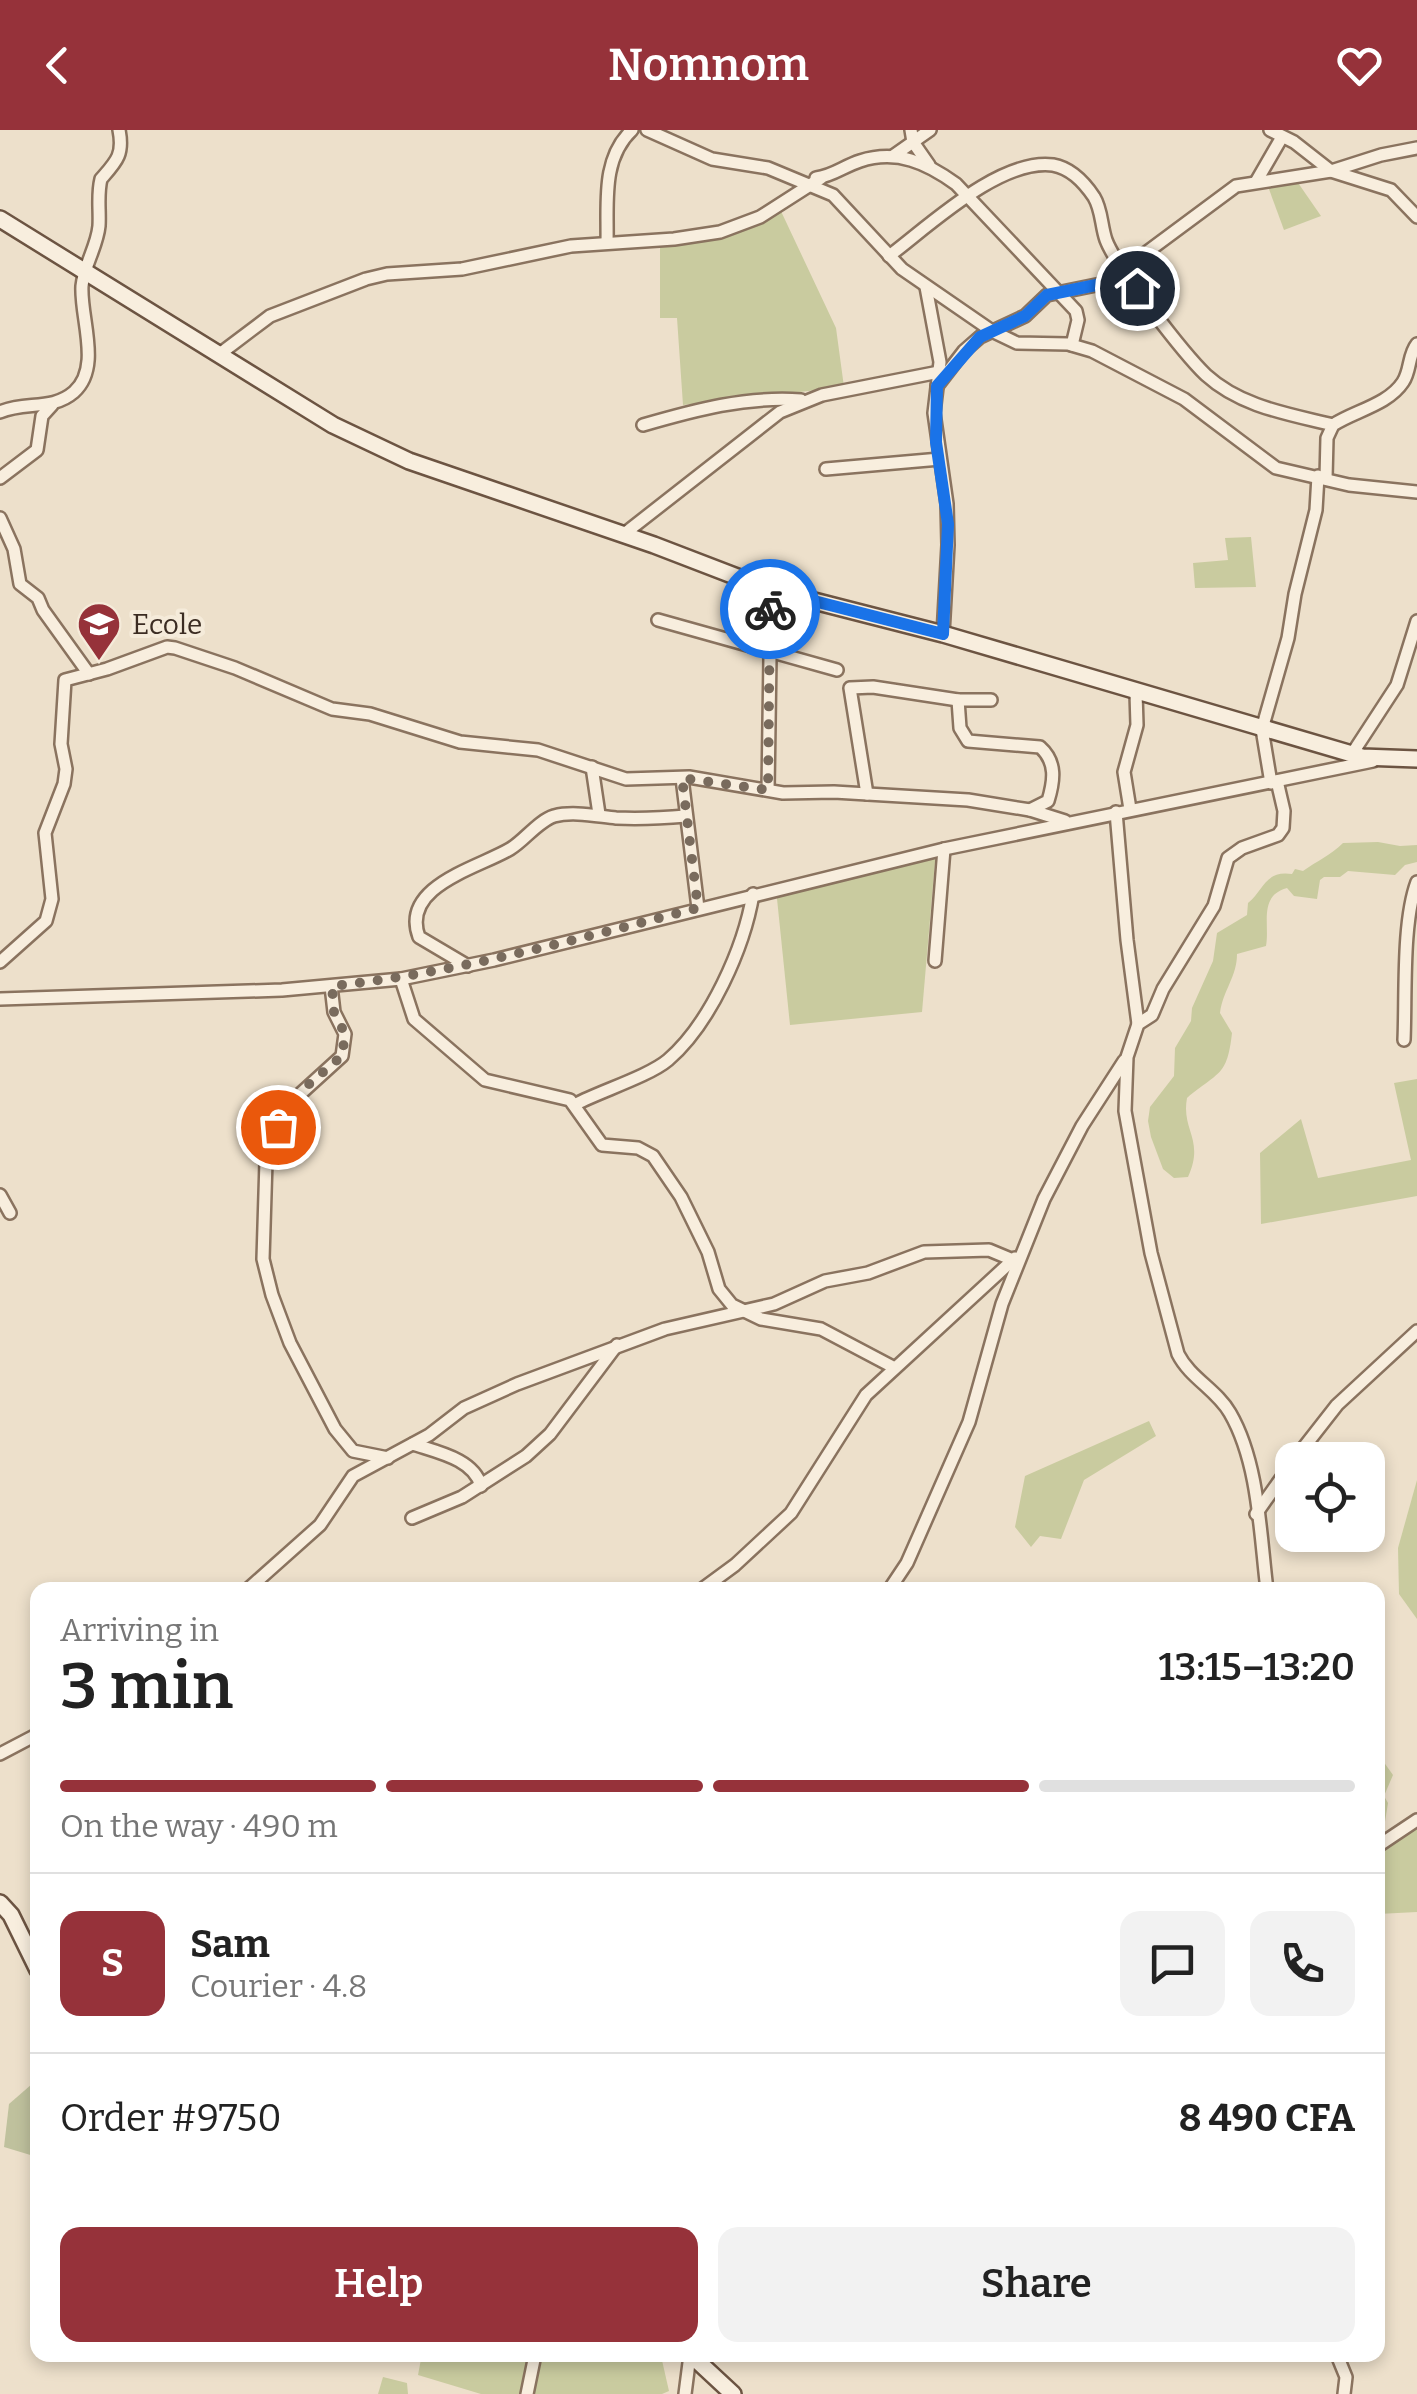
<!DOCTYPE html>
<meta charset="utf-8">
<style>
body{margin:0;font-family:Bitter,serif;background:#f2f2f2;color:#222;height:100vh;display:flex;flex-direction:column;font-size:38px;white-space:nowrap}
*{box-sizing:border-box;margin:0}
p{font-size:32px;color:#767676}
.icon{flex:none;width:55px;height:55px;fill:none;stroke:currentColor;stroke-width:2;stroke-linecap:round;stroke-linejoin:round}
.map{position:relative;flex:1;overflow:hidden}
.details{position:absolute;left:30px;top:1452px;width:1355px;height:780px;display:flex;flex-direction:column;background:#fff;border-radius:20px;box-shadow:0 5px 15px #0003}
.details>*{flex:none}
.tools{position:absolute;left:1275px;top:1312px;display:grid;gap:20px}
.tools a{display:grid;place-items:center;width:110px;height:110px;border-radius:20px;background:#fff;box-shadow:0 5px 15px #0003;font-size:50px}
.pin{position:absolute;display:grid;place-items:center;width:85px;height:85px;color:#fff;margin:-42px;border:5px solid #fff;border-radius:50%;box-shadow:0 2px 10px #0007}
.courier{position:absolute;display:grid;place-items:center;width:100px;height:100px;margin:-50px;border:8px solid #1a73e8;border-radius:50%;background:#fff;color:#222;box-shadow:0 2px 12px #0007}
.headline em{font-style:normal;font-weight:600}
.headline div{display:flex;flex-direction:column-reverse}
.headline{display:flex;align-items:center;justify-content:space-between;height:170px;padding:0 30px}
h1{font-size:65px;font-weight:600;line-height:75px}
.bar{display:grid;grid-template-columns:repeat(4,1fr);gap:15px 10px;align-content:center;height:120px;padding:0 30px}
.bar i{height:12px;border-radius:8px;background:#e0e0e0}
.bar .selected{background:#96323a}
.bar p{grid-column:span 4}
.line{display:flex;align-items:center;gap:25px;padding:0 30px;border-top:2px solid #e0e0e0}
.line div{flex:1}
.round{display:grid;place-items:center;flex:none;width:105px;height:105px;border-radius:20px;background:#f2f2f2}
.action{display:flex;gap:20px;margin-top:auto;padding:20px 30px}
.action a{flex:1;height:115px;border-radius:20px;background:#96323a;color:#fff;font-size:40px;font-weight:600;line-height:115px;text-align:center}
.action a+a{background:#f2f2f2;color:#222}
header{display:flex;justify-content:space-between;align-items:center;height:130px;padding:0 30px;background:#96323a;color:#fff;font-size:45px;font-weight:600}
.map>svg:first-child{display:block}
.green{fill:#c9cb9f}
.cemetery{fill:#bfc19d}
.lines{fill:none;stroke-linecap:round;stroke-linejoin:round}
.street-casing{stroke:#8a735f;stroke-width:16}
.secondary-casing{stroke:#6c5442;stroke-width:20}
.street{stroke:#f8eede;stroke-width:11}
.secondary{stroke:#f8eede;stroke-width:15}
.done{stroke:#796b5d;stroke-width:10;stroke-dasharray:0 18}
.route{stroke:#1a73e8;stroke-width:12}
.labels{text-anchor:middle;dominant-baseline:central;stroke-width:8;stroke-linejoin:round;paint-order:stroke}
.poi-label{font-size:28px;fill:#3b2c22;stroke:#f5ebda;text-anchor:start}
</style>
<header><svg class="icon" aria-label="back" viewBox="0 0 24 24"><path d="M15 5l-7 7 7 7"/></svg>Nomnom<svg class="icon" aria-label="heart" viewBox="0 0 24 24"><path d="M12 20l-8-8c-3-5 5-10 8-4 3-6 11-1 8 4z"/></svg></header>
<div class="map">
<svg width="1417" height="2264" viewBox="0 0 1417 2264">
<rect width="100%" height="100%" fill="#ede0cb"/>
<g class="green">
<polygon points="1294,47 1321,86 1284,100 1266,51"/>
<polygon points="779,77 836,198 844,257 683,275 677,188 660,188 660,109 707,103"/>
<polygon points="1251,407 1256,457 1195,458 1193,433 1228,430 1225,408"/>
<path d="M1378,712L1400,716L1417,715V732L1405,735L1395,745L1348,741L1340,747H1324L1320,750L1317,769L1294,766L1287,758C1258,766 1270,794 1266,816L1237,824C1237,847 1223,860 1220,883L1232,903C1227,947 1219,941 1187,968C1181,1001 1205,1009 1188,1047L1174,1048L1163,1039L1151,1007L1148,991L1150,977L1174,946L1175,918L1191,891L1192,878L1213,831L1217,803L1247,785L1248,773C1264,760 1265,740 1292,744L1295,739L1303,741C1317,731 1331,725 1343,713Z"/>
<polygon points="936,720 922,882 790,895 776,759"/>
<polygon points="1417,949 1417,1066 1261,1094 1260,1023 1301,989 1318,1048 1411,1030 1394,953"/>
<polygon points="1149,1291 1156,1306 1084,1350 1061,1409 1040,1406 1031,1417 1015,1397 1025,1346"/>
<polygon points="1417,1350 1417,1489 1399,1464 1398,1418"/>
<polygon points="1378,1624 1393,1645 1384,1666 1388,1673 1384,1698 1378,1709"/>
<polygon points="1417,1690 1417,1782 1378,1784 1378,1716"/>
<polygon points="449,2225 661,2226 669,2261 662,2264 481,2264 418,2245 421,2229"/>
<polygon points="383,2247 407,2253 408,2264 378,2264"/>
</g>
<polygon class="cemetery" points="32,1954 37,1956 37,2027 4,2017 9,1974"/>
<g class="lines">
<g class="street-casing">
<g id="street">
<polyline points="647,0 712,29 768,38 833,65 902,139 992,201 1017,213 1068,214 1092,221 1184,269 1276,338 1349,355 1417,362"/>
<polyline points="911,0 913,12 929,35"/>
<polyline points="1270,0 1294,12 1331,41 1391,60 1417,87"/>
<polyline points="893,26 930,0"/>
<path d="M816,48C833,46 844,36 860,31C897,19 927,33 956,54L1076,181L1078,190L1072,215"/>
<polyline points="1256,52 1282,7"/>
<path d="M607,113C608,74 601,29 632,0"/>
<path d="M889,126C929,96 1000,28 1053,35C1070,38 1084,52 1094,67C1102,80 1101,96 1106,110C1116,137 1185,225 1206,245C1241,277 1289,284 1333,295"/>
<polyline points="926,157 940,232 934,283 947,374 948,415 943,504"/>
<polyline points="221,223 270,186 366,149 387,144 462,139 571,116 674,109 720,102 760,87 821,48"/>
<polyline points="937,256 964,221 980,207 1025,186 1047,165 1101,154 1112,148 1236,56 1331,41 1381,25 1417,18"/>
<path d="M0,282C25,271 52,281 74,262C102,237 80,188 82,156C84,135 97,117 99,96C100,80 97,65 101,49C116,32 124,25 119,0"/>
<path d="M643,295C695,280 746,266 801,270"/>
<polyline points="826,339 940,329"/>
<polyline points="0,348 37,320 42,286 52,275"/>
<path d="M1326,348L1327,308L1333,295C1354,281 1388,275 1403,252C1411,240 1408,225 1417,214"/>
<polyline points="0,388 14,419 20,454 38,468 43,480 89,544"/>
<polyline points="624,404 780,282 822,265 939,242"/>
<polyline points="658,490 837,540"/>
<path d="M958,570L960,598L968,611L1040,617C1057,632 1054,651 1048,671L1030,680"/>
<polyline points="1352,624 1397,555 1417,491"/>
<polyline points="592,637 599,684"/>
<polyline points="682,648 698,778"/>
<polyline points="1271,653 1262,599 1288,508 1295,464 1316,380 1318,346"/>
<polyline points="768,660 771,460"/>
<polyline points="867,664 850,558 873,557 958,570 991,570"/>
<polyline points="1130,679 1124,642 1137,595 1136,563"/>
<polyline points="1116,682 1127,810 1138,894"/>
<polyline points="935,831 944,719"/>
<polyline points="0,832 46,791 52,769 45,703 64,654 66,639 61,614 65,550 107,539 167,517 175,518 235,538 332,579 370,584 460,612 538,620 626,649 689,647 783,663 834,662 968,670 1030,680 1065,691"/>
<path d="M468,836L419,807C400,756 478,738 510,719C524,711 538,691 554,686C573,681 596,686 616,688C640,689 663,688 686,686"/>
<polyline points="401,849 414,889 485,950 570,970 602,1015 638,1018 653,1026 681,1067 708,1122 719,1159 732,1175 761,1189 821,1199 893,1237"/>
<polyline points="331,856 334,882 345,904 342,926 287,976 266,1031 263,1129 272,1165 290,1213 335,1299 353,1321 388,1328"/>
<polyline points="0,869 282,860 401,849 494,830 944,719 1373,631"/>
<path d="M1404,910C1406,866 1402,792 1417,752"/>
<path d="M576,974C601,961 649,946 668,930C710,894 744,818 753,764"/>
<polyline points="0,1065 10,1083"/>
<path d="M413,1314C437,1322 474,1329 481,1356"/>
<polyline points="1294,1330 1337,1275 1417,1201"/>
<polyline points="1256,1384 1292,1333"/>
<polyline points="412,1388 462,1367 526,1326 550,1304 617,1215"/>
<polyline points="247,1460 320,1395 353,1346 429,1305 464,1278 517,1254 665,1199 774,1174 825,1151 868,1143 924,1122 989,1120 1013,1130"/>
<polyline points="701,1460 735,1435 791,1383 866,1265 1015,1128"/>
<polyline points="889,1460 907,1433 969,1292 1002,1174 1044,1069 1082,996 1124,931"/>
<path d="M1267,1460C1260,1404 1259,1333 1230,1283C1217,1260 1190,1248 1178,1224L1151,1123L1125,981L1127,927L1138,894L1152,885L1163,859L1214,776L1228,728L1242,718L1278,705L1283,698L1284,681L1277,651"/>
<polyline points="0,1624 38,1604"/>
<polyline points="1378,1716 1417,1690"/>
<polyline points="1337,2225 1346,2247 1344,2264"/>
<polyline points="527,2264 535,2225"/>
<polyline points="685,2264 690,2225"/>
</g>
</g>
<g class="secondary-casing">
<g id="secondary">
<polyline points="0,89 333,295 409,331 654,415 771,460 943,504 1362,627 1417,629"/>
<polyline points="0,1773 11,1785 38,1840"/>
<polyline points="691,2225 733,2264"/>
</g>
</g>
<use href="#street" class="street"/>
<use href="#secondary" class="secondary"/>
</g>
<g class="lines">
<path class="done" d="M278,997L295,966L342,926L345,904L334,882L332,856C456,843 577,809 698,778L682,648L768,660L770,479"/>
<polyline class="route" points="770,479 771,460 943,504 948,394 936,312 937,256 980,207 1025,186 1047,165 1101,154 1123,139 1137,158"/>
</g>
<defs>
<g id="school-pin" transform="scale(2.25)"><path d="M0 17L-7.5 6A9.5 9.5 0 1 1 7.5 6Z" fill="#96323a" stroke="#f5ebda"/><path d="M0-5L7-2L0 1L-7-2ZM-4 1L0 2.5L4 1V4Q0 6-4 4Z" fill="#fff"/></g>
</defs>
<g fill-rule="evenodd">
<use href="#school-pin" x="99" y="494"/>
</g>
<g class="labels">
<g class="poi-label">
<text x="132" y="494">Ecole</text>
</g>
</g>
</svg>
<div class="tools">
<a><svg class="icon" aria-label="locate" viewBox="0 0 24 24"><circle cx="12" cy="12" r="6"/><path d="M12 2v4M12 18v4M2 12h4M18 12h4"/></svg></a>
</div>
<div class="pin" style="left:278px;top:997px;background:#ea580c"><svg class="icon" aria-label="bag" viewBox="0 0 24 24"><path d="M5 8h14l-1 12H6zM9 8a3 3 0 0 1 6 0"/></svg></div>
<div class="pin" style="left:1137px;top:158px;background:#1f2937"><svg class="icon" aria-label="home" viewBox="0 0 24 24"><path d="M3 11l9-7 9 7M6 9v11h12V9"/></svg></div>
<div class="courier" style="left:770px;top:479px"><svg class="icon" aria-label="bike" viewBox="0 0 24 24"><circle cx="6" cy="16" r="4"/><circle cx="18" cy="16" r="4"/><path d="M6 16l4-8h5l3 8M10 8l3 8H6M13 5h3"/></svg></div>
<section class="details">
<div class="headline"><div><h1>3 min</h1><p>Arriving in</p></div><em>13:15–13:20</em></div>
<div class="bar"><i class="selected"></i><i class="selected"></i><i class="selected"></i><i></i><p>On the way · 490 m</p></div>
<div class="line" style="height:180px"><b class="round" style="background:#96323a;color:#fff">S</b><div><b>Sam</b><p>Courier · 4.8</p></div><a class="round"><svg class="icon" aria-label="chat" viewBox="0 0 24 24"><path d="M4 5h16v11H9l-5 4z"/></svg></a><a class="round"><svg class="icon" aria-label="phone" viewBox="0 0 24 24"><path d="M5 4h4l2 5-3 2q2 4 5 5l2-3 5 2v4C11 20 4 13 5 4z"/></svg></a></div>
<div class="line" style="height:130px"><div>Order #9750</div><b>8 490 CFA</b></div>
<div class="action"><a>Help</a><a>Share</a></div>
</section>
</div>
